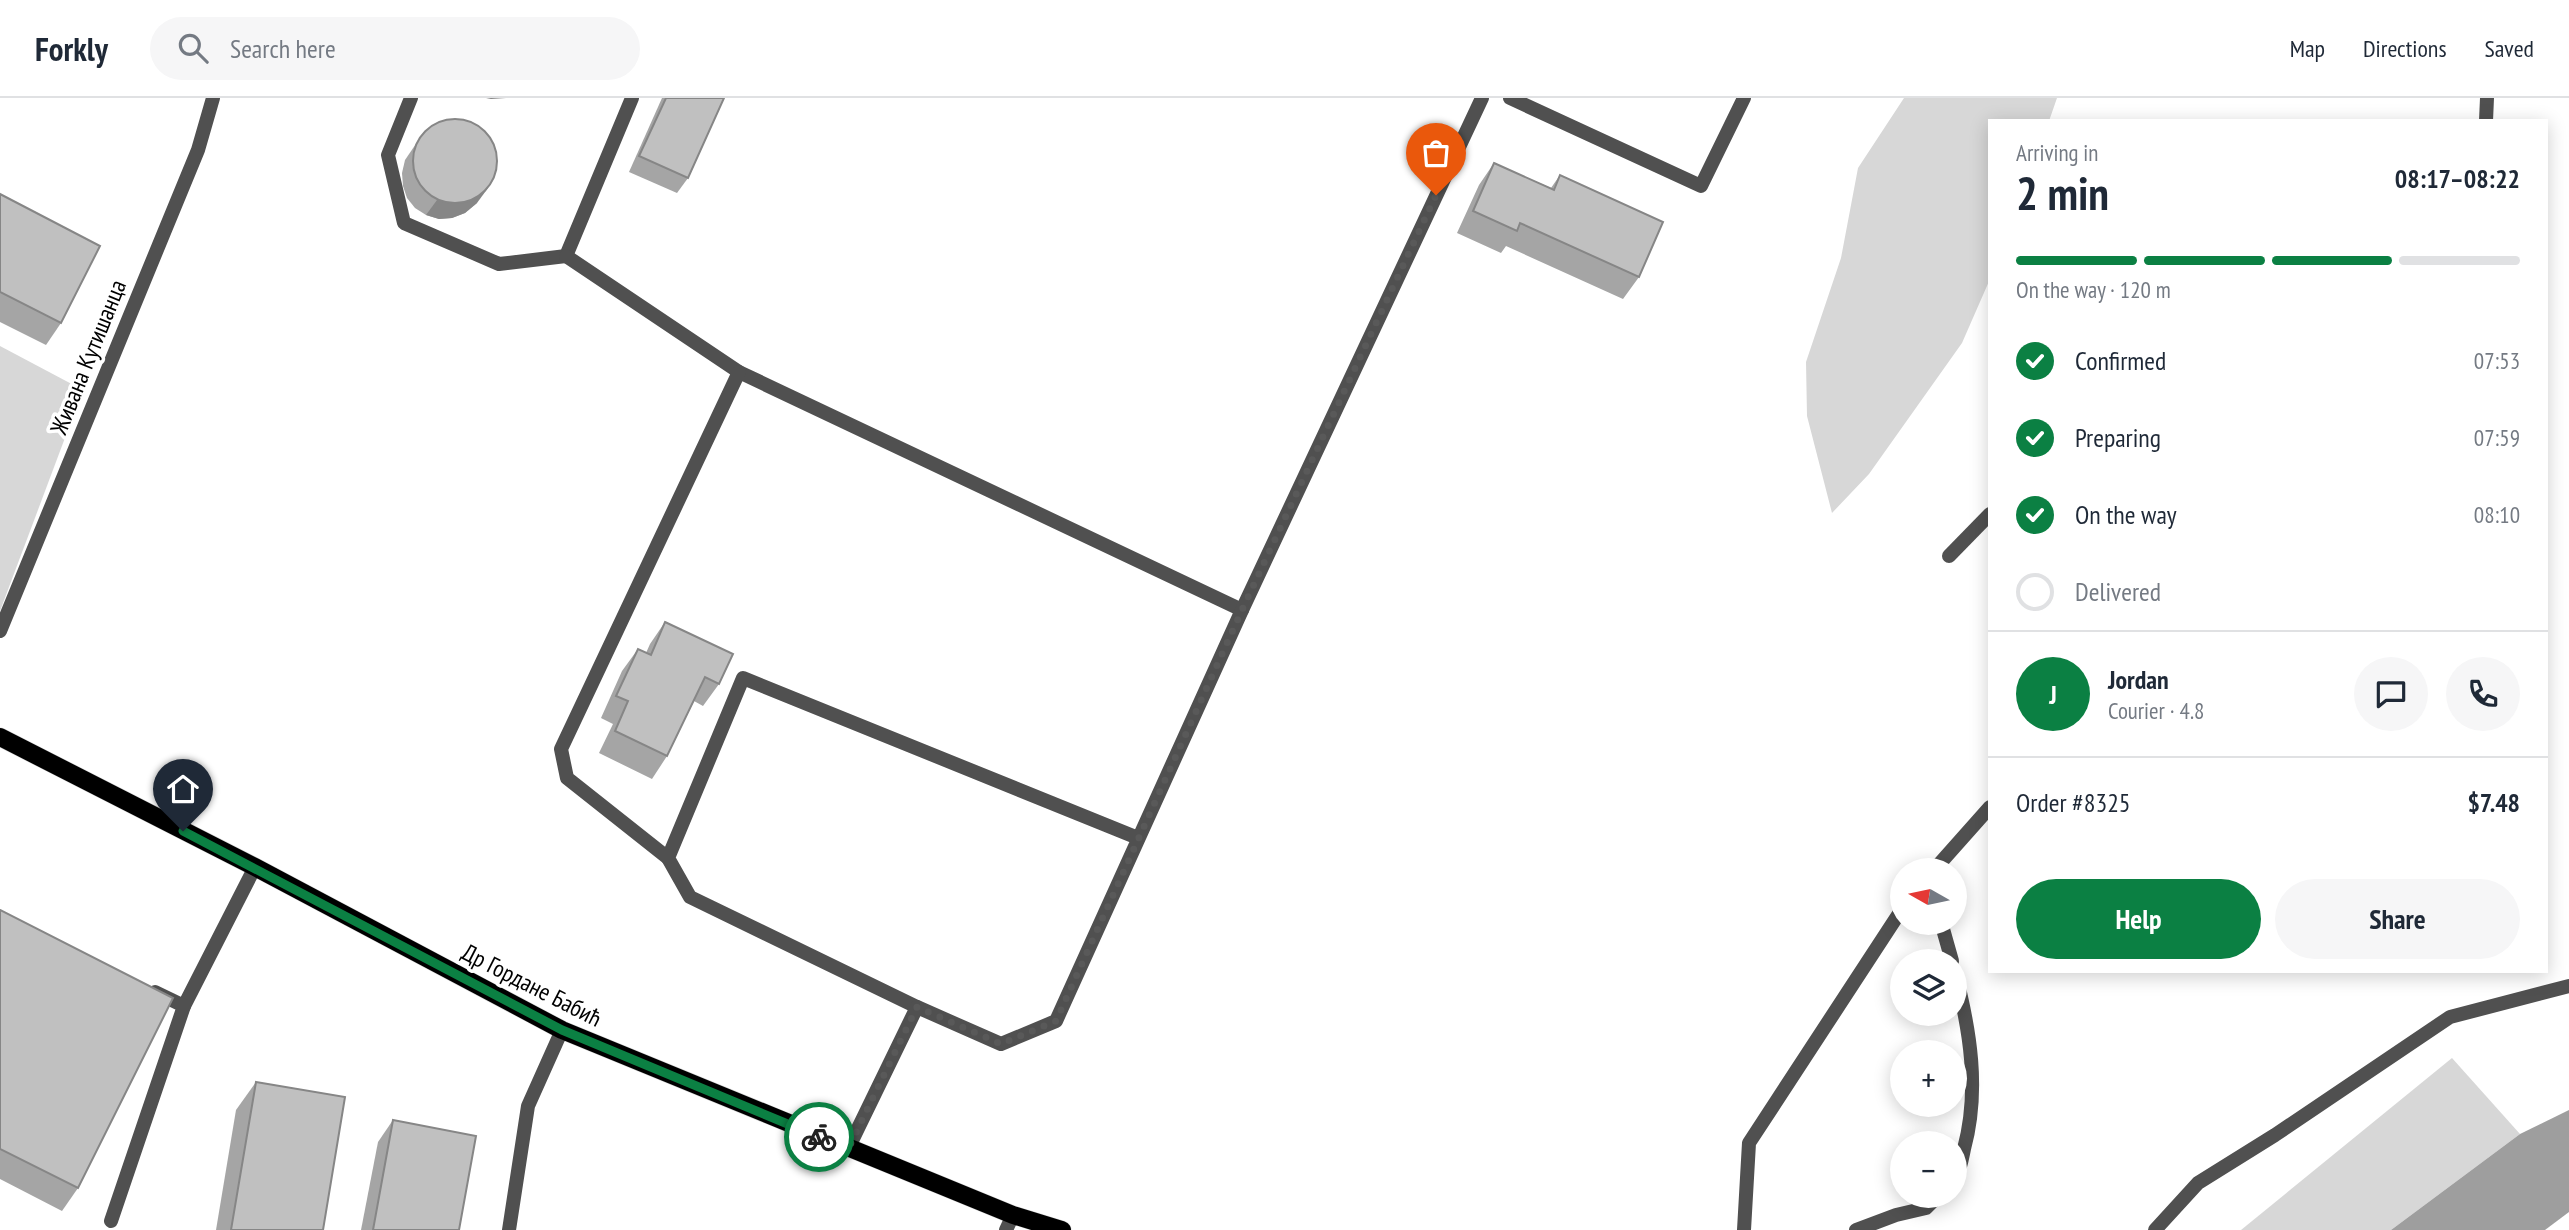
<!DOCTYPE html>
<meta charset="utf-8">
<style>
body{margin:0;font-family:"PT Sans Narrow",sans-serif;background:#f6f6f7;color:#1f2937;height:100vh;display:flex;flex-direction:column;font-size:26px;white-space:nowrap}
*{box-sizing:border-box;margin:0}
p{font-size:23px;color:#747a83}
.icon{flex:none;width:38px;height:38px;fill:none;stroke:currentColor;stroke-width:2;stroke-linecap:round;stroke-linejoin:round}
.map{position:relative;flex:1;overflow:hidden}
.sheet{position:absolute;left:1988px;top:21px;width:560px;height:854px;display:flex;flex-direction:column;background:#fff;border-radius:0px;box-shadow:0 4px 18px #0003}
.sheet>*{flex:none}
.needle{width:46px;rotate:279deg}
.controls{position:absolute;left:1890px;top:760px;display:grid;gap:14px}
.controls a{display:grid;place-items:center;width:77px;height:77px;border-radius:50%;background:#fff;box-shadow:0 4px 18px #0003;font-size:35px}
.pin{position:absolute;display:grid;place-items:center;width:60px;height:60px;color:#fff;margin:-72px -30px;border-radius:50% 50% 50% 0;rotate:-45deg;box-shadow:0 0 7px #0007}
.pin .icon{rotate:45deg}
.courier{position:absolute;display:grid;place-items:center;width:70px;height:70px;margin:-35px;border:5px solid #0b8043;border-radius:50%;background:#fff;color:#222;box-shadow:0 2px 9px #0007}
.summary em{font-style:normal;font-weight:700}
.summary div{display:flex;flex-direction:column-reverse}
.summary{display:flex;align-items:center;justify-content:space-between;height:119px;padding:0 28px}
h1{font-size:46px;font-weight:700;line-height:52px}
.bar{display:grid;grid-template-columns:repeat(4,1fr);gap:10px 7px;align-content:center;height:84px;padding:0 28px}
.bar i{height:9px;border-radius:5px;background:#e0e1e3}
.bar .current{background:#0b8043}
.bar p{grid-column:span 4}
.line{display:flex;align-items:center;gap:18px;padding:0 28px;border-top:2px solid #e0e1e3}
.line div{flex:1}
.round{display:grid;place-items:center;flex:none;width:74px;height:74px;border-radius:37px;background:#f6f6f7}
ol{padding:0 28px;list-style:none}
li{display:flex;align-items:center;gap:21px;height:77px}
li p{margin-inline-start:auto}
li .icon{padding:7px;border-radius:50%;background:#0b8043;color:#fff;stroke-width:4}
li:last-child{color:#747a83}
li i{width:38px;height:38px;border:4px solid #e0e1e3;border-radius:50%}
.button{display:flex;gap:14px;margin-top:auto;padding:14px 28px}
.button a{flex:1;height:80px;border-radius:42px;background:#0b8043;color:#fff;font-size:28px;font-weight:700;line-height:80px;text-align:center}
.button a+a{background:#f6f6f7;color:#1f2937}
header{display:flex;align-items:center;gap:42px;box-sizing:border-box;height:98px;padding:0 35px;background:#fff;border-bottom:2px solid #e0e1e3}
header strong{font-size:33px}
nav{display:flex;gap:38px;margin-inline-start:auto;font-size:24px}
.search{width:490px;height:63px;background:#f6f6f7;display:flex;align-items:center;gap:18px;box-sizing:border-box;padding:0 24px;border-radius:38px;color:#747a83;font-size:26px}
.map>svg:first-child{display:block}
.green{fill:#d7d7d7}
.water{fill:#9e9e9e}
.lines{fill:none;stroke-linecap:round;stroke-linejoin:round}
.primary-casing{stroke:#dbdbdb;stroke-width:19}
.service{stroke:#505050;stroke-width:14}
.minor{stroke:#505050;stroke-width:14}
.primary{stroke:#000;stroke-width:18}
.wall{fill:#a5a5a5}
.shaded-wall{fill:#868686}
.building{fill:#c0c0c0;stroke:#868686;stroke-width:2}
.done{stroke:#595959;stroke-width:7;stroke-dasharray:0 12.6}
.route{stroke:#0b8043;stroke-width:9}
.labels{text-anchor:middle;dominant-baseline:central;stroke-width:7;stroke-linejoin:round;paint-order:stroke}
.street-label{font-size:24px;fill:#000;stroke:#fff}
</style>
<header>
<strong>Forkly</strong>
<div class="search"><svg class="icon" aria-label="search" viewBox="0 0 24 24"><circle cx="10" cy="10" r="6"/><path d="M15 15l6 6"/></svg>Search here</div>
<nav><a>Map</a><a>Directions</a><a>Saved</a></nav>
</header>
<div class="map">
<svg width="2569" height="1132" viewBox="0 0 2569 1132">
<rect width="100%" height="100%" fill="#fff"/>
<g class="green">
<polygon points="1904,0 2057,0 2049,23 1990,23 1990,181 1962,245 1869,376 1832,415 1807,318 1806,264 1841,160 1858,70"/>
<polygon points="0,248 83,292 0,513"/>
<polygon points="2452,960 2520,1036 2391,1132 2241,1132"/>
</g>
<polygon class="water" points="2569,1012 2569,1114 2545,1132 2391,1132 2520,1036"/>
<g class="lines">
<g class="primary-casing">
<polyline id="primary" points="0,639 255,769 562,932 1013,1117 1062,1132"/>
</g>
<g class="service">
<polyline points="411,0 388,57 404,125 499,166 566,158 632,0"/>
<polyline points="1510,0 1701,88 1744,0"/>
<polyline points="2486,23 2487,0"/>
<polyline points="566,158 739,274 1242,512"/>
<polyline points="1949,458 1990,416"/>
<polyline points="1138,740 743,580 668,760 690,799 917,909 1001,946 1056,923 1242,512 1482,0"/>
<polyline points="668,760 567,680 561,651 739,274"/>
<polyline points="1934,772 1990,709"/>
<polyline points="1941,824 1952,863"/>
<path d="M1955,874C1970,932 1980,992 1964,1051C1962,1061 1960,1073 1955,1082"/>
<polyline points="184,908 255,769"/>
<polyline points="848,1051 917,909"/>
<polyline points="111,1123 184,908 155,894"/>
<polyline points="509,1132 528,1008 562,932"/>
<polyline points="1744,1132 1749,1045 1902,811"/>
<polyline points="1856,1132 1896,1117 1926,1110 1939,1097"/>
<polyline points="2155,1132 2198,1085 2275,1037 2450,919 2569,888"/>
</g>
<g class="minor">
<polyline points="0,533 198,52 213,0"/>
<polyline points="1006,1132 1013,1117"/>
</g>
<use href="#primary" class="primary"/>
</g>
<g class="wall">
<polygon points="662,0 724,0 688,80 677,95 629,74"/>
<polygon points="424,34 477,105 465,115 452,120 439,121 426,117 415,110 407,100 403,88 402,75 405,62"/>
<polygon points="1494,65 1551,90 1560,77 1639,179 1623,201 1506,148 1501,155 1457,135 1479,87"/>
<polygon points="0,96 61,225 46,247 0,224"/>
<polygon points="665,524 719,586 703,608 694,603 667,658 652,681 599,655 613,626 601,620 622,573 638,551 646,555 650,546"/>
<polygon points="0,812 78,1090 62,1113 0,1081"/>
<polygon points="256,984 323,1132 216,1132 236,1012"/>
<polygon points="393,1022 459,1132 361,1132 378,1044"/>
</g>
<g class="shaded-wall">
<polygon points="486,0 506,0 491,1"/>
<polygon points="488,90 477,105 465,115 452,120 439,121 426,117 437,102"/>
</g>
<g class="building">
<polygon points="666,0 724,0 688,80 639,58"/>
<circle cx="455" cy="63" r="42"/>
<polygon points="1494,65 1554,92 1560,77 1663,124 1639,179 1520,125 1517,133 1473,113"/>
<polygon points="0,96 100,148 61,225 0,194"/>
<polygon points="665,524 733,556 719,586 705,579 667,658 615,633 628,603 616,598 638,551 651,557"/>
<polygon points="0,812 173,900 78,1090 0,1051"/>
<polygon points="256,984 345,999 323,1132 231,1132"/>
<polygon points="393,1022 476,1038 459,1132 373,1132"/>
</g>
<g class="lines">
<polyline class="done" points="819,1039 848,1051 917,909 1001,946 1056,923 1242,512 1436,97"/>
<polyline class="route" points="183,733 562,932 819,1039"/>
</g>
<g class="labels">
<g class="street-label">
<text transform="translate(88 259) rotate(-68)">Живана Кутишанца</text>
<text transform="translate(532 887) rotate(27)">Др Гордане Бабић</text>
</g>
</g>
</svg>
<div class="controls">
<a><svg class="needle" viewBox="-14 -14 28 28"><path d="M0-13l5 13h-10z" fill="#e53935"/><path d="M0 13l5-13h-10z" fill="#747a83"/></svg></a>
<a><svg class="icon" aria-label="layers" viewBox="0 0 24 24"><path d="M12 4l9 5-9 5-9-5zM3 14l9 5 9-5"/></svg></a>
<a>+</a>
<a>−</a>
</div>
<div class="pin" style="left:1436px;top:97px;background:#ea580c"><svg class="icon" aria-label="bag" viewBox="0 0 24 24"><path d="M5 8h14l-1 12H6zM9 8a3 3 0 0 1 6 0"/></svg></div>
<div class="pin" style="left:183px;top:733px;background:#1f2937"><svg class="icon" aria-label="home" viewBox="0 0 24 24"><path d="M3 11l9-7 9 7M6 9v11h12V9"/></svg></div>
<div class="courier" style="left:819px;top:1039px"><svg class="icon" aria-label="bike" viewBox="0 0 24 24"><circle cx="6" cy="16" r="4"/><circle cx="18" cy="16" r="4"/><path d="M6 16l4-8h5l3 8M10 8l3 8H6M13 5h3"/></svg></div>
<section class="sheet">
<div class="summary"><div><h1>2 min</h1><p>Arriving in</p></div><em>08:17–08:22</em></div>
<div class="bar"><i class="current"></i><i class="current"></i><i class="current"></i><i></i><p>On the way · 120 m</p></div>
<ol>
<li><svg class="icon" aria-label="check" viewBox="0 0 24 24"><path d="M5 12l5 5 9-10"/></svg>Confirmed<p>07:53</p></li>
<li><svg class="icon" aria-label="check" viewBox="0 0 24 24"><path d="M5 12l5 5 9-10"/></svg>Preparing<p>07:59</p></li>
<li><svg class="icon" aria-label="check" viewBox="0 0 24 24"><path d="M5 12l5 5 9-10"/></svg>On the way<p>08:10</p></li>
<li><i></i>Delivered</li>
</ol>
<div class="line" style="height:126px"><b class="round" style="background:#0b8043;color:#fff">J</b><div><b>Jordan</b><p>Courier · 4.8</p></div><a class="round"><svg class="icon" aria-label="chat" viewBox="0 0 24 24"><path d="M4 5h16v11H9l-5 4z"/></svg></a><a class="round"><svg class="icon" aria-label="phone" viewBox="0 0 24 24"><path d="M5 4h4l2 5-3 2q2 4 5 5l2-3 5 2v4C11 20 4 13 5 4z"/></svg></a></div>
<div class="line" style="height:91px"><div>Order #8325</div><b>$7.48</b></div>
<div class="button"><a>Help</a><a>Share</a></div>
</section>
</div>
